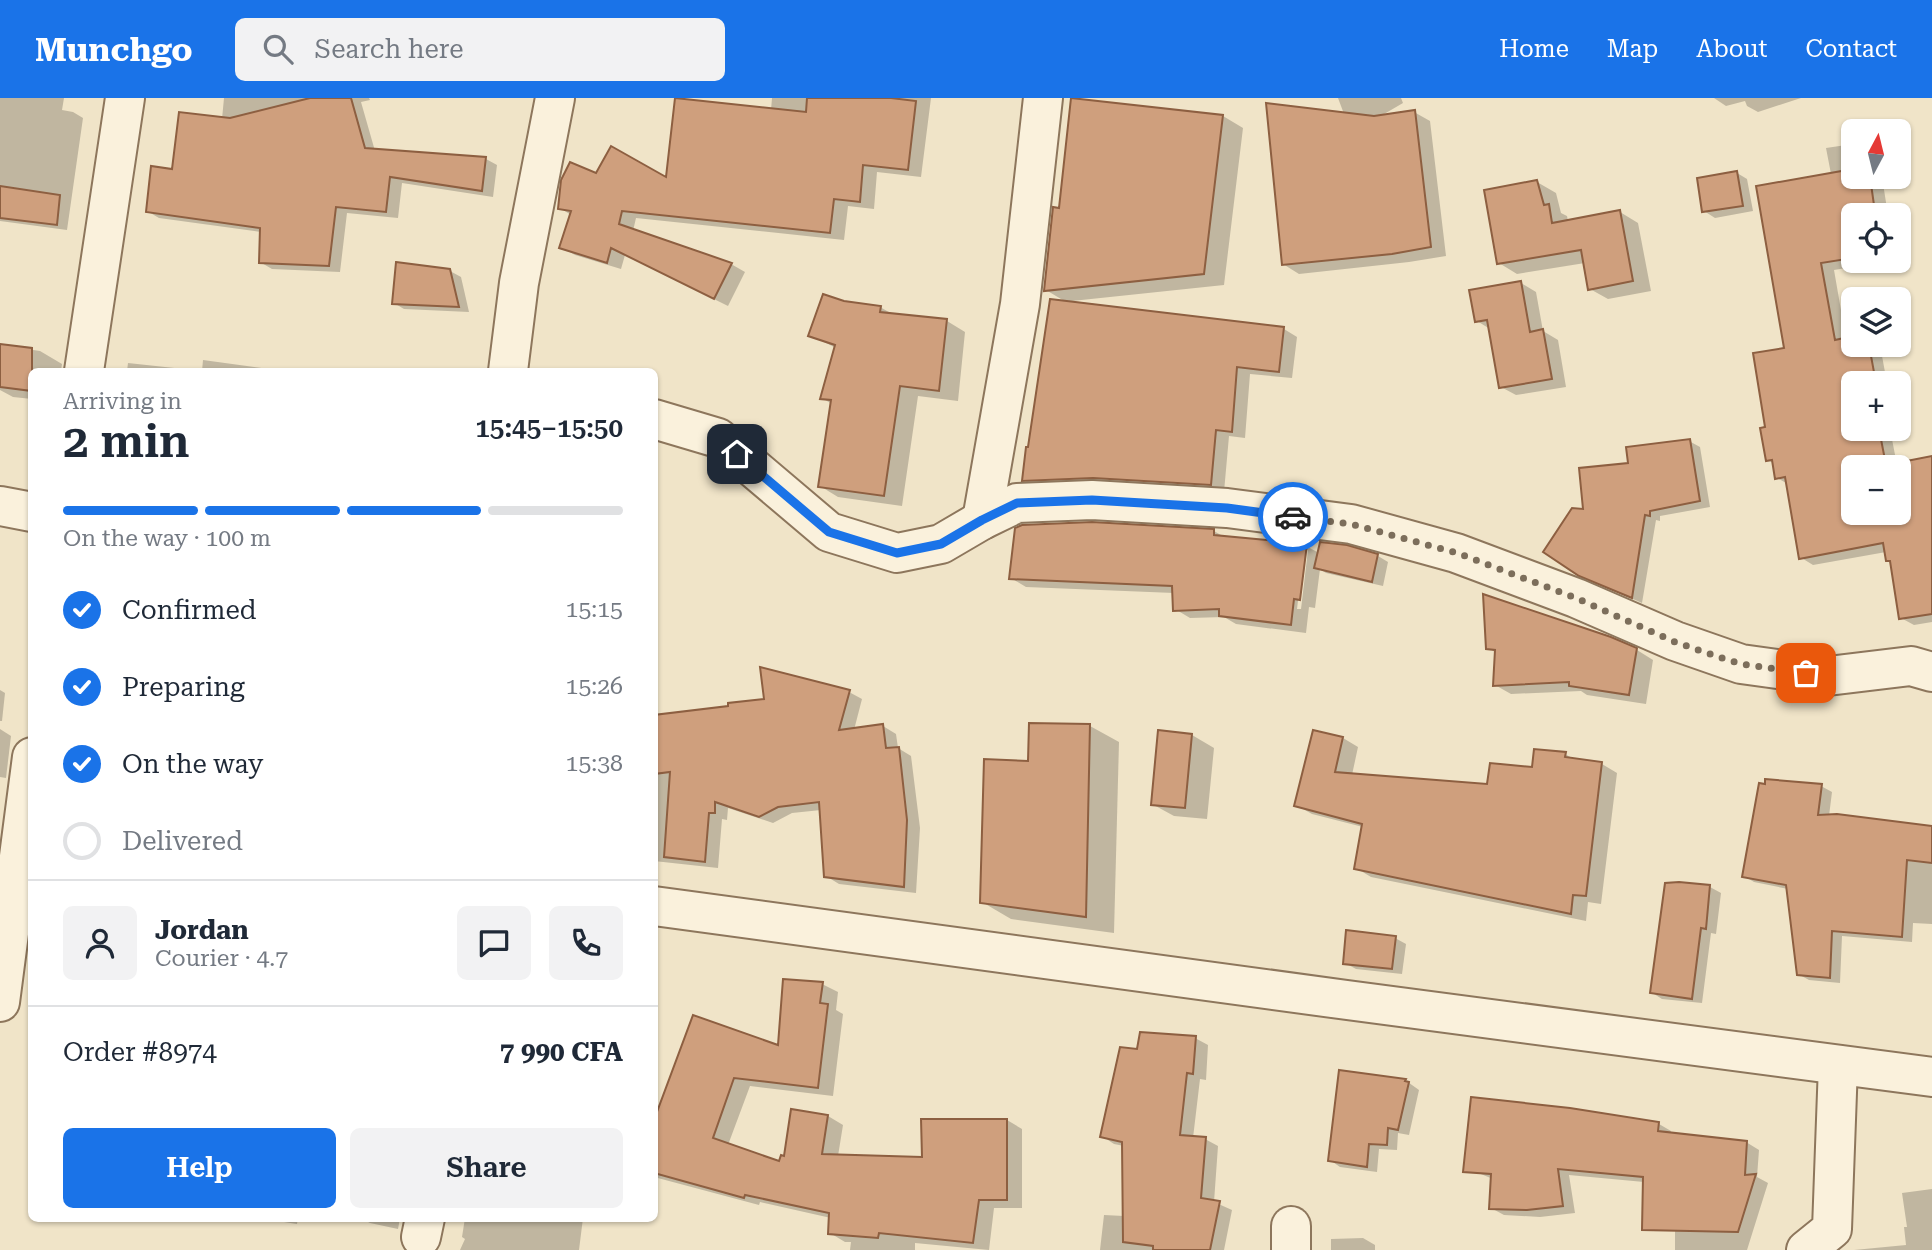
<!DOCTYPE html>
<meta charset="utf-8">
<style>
body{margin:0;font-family:"Roboto Serif",serif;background:#f2f2f3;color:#1f2937;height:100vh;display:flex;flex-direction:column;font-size:26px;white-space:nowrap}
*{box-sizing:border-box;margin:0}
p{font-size:23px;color:#747a83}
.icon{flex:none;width:38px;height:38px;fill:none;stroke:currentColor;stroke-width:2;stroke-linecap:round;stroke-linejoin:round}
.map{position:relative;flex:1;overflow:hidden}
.panel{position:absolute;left:28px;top:270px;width:630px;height:854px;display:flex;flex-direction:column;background:#fff;border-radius:10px;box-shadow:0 2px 5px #0004}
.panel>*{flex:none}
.needle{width:46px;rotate:7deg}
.controls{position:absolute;left:1841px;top:21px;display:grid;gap:14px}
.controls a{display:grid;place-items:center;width:70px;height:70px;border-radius:10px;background:#fff;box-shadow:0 2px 5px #0004;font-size:35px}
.pin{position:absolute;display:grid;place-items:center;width:60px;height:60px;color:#fff;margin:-30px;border-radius:14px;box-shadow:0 4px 10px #0006}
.courier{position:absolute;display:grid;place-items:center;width:70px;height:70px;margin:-35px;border:5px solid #1a73e8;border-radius:50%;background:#fff;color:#222;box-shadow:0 2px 9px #0007}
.overview em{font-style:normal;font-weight:600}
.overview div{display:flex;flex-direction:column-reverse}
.overview{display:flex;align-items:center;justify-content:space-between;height:119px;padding:0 35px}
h1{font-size:46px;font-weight:600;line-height:52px}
.bar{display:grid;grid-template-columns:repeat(4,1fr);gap:10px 7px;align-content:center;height:84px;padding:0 35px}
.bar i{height:9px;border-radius:5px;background:#e0e1e3}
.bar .current{background:#1a73e8}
.bar p{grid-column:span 4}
.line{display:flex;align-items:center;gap:18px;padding:0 35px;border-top:2px solid #e0e1e3}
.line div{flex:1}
.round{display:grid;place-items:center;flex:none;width:74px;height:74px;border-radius:10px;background:#f2f2f3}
ol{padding:0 35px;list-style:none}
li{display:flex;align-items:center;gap:21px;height:77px}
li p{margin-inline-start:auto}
li .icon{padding:7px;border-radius:50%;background:#1a73e8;color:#fff;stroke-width:4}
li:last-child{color:#747a83}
li i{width:38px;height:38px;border:4px solid #e0e1e3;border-radius:50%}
.button{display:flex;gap:14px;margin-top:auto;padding:14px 35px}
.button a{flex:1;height:80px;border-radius:10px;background:#1a73e8;color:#fff;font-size:28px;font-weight:600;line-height:80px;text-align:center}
.button a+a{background:#f2f2f3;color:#1f2937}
header{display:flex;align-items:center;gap:42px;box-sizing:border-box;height:98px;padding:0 35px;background:#1a73e8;color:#fff}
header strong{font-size:33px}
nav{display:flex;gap:38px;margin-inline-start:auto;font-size:24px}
.search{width:490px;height:63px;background:#f2f2f3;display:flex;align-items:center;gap:18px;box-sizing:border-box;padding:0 24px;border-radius:10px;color:#747a83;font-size:26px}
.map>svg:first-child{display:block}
.shadow{fill:#0003;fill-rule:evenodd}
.building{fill:#cf9f7d;stroke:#8d5f41;stroke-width:2;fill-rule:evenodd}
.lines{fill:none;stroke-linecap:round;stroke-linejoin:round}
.street-casing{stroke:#8d765c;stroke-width:42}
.street{stroke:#faf1dc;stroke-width:38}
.done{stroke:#7c6e5b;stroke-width:7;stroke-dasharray:0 12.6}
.route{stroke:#1a73e8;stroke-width:9}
</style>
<header>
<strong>Munchgo</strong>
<div class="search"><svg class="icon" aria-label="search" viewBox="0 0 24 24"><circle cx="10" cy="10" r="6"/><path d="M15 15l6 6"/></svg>Search here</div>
<nav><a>Home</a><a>Map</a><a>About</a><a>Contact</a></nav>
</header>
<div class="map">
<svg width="1932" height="1152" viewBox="0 0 1932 1152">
<rect width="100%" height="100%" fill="#f0e4c8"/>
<g class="shadow">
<polygon points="0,0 64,0 62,12 73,14 83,20 67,132 0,123"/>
<polygon points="224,0 369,0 370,2 361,4 375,53 486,61 497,67 493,99 402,85 398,120 347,115 340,174 272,171 260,164 261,134 159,120 147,113 174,73 222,21"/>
<polygon points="772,0 931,0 921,79 877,74 874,111 848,108 844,142 636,120 633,133 731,166 745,174 728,208 625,157 621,171 575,157 561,149 571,117 560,110 596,78 667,82 771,12"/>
<polygon points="1338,0 1401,0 1403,5 1379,19 1414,14 1430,23 1446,158 1409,164 1299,176 1283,166 1344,16"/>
<polygon points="1714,0 1801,0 1758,14 1747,8 1745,3 1726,8"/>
<polygon points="1073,2 1223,18 1243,30 1224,187 1072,203 1284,231 1297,239 1292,280 1250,276 1245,340 1229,338 1224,394 1037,390 1024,382 1030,351 1066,204 1046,192 1060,112"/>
<path d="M1853,46V79H1882L1888,117H1853V163H1888L1834,172L1846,241L1853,240V247H1880L1887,285H1853V331H1890L1897,367L1932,360V524L1914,527L1901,520L1892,465L1888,462L1886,454L1813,467L1800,459L1788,386L1777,380L1775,366L1768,362L1767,331L1831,76L1826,50ZM1853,369H1899V415H1853Z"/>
<polygon points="1737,75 1747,81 1753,113 1715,120 1704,113"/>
<polygon points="1537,84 1556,95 1561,115 1567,118 1568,123 1620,114 1638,125 1651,193 1608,201 1590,191 1585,165 1517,176 1499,165"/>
<polygon points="450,173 461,179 469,214 404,211 394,205"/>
<polygon points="1521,185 1536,194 1543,233 1558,242 1566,289 1516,297 1501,289 1490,231 1477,223"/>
<polygon points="844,205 880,209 894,217 947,223 965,234 958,303 918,298 902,408 838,399 820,388 832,306 822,300 836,250 810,237"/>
<polygon points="0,247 40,253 62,266 61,273 32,273 32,301 13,299 0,292"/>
<polygon points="203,262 284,273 127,273 128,265 202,273"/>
<polygon points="1689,343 1700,349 1710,409 1660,418 1660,423 1656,422 1642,505 1592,483 1630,367"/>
<path d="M1214,433L1226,440L1306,448L1319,455L1346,449L1378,458L1388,464L1383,488L1326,475L1320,471L1315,510L1309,509L1306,535L1236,526L1224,519L1190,520L1175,511L1174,495L1026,489L1011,480ZM1304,452H1308L1301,511H1297Z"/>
<polygon points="1488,550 1637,552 1653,562 1646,606 1587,597 1581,593 1511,596 1495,587 1497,555"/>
<polygon points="0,592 5,595 2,623 0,623"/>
<polygon points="849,594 862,601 854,632 883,628 896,636 898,650 911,658 920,730 916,795 839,786 826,778 821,712 792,715 773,725 728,710 727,722 722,721 718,770 654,763 654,619"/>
<polygon points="1090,628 1119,644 1114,835 1011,821 982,804 1030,665"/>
<polygon points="0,631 11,638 6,680 0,679"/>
<polygon points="1159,634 1192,637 1214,650 1207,721 1174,718 1152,706"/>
<polygon points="1314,634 1343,640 1358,649 1352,677 1489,688 1565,656 1577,663 1602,666 1617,675 1601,806 1588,804 1586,823 1371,779 1356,770 1363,729 1312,716 1296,707"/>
<polygon points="1821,688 1832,694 1829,718 1932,730 1932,826 1913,825 1912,844 1842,838 1840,885 1809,882 1798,876 1788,791 1754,784 1744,778"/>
<polygon points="1667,786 1710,789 1721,795 1716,836 1711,835 1702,905 1662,901 1651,894"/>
<polygon points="1395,840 1406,846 1402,876 1356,871 1345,865"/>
<polygon points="822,886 838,894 836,912 843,916 833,998 750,988 728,1047 781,1065 828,1018 843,1027 838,1058 924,1061 1007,1022 1022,1031 1022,1110 994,1110 989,1152 915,1145 915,1152 850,1152 851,1144 845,1144 830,1135 831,1120 760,1104 759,1107 654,1079 654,1013 659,1016 779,949"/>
<polygon points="1195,940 1208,947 1206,982 1200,981 1193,1040 1205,1041 1218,1048 1214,1104 1232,1112 1224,1152 1100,1152 1104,1117 1124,1118 1124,1048 1114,1046 1102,1038 1139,953"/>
<polygon points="1405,982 1419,992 1409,1037 1398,1035 1397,1052 1379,1051 1377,1074 1340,1069 1330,1062"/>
<polygon points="1659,1026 1671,1033 1670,1036 1746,1044 1759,1052 1757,1079 1768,1085 1747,1152 1675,1152 1675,1123 1644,1084 1569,1077 1575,1115 1540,1119 1504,1117 1491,1110 1493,1081 1476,1074"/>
<polygon points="1932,1091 1932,1152 1854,1152 1906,1147 1904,1129 1907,1129 1902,1095"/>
<polygon points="258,1120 298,1120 297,1126"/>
<polygon points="361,1120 400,1120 398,1131 370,1125"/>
<polygon points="465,1120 583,1120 579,1152 460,1152 465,1141 462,1139"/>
<polygon points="1363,1140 1375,1147 1375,1152 1331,1152 1331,1141"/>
</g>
<g class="building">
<polygon points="310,0 351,0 365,50 486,59 482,93 390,79 386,114 336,109 329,168 259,165 260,130 146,114 151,68 172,71 179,14 230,20"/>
<polygon points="675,0 806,14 807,0 891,0 916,3 908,72 863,67 860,104 834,101 830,135 622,113 619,126 732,165 714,201 611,150 607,165 559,150 571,113 558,111 561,82 570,64 596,75 611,48 666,79"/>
<polygon points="1071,0 1223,17 1204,176 1044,193 1053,109 1059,110"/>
<polygon points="1266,5 1374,18 1415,12 1431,149 1392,156 1282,167"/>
<path d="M1853,71V79H1870L1875,114L1853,117V160L1821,165L1835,242L1853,238V247H1869L1876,285H1853V331H1879L1886,367L1932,358V516L1899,521L1890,463H1886L1883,445L1799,461L1785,379L1775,381L1772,362L1766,363L1760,330L1765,329L1753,255L1784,250L1756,88ZM1853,369H1899V415H1853Z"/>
<polygon points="1737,73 1743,108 1702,114 1697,80"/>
<polygon points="1537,82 1544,107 1549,106 1552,125 1620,112 1633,183 1588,192 1581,152 1497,166 1484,92"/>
<polygon points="0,88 60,97 57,127 0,120"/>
<polygon points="396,164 450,171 459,209 392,206"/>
<polygon points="1521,183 1530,234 1543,231 1552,281 1499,290 1487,222 1475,224 1469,192"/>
<polygon points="823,196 844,203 881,208 880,214 947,221 939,293 900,288 884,398 818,389 831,302 820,301 835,247 808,238"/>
<polygon points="1050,201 1284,229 1279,274 1237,269 1232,334 1216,332 1211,387 1093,380 1022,383 1026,349 1028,349"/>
<polygon points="0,246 32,250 32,293 0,289"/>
<polygon points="1690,341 1700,403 1650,413 1650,418 1645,417 1632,500 1579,478 1543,454 1572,410 1583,411 1579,370 1628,365 1626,349"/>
<polygon points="1092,424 1214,431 1214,437 1307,446 1300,502 1294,501 1291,527 1219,518 1219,511 1173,513 1172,488 1009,481 1015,430 1022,427"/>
<polygon points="1320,444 1347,447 1378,456 1372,484 1314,470"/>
<polygon points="1483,496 1611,539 1637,550 1629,597 1569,588 1569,584 1493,588 1495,552 1486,551"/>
<polygon points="760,569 850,592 839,632 883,626 886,650 899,649 907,722 904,789 824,779 819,704 778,709 759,719 715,704 715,715 709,715 705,764 664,759 670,674 654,676 654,617 728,608 728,605 764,601"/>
<polygon points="1029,625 1090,626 1086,819 980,805 984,661 1028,663"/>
<polygon points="1158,632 1192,636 1185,710 1151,707"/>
<polygon points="1313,632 1343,639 1335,674 1487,686 1490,665 1532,669 1534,651 1566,654 1565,659 1602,664 1586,798 1573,797 1571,816 1354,771 1362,726 1294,708"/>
<polygon points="1765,681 1822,686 1818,717 1837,716 1932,728 1932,765 1907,762 1902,839 1832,833 1830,880 1797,877 1786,787 1742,779 1759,685 1765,686"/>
<polygon points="1679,784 1710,787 1706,831 1701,830 1692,901 1650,895 1665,785"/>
<polygon points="1346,832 1396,838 1392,871 1343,866"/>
<polygon points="783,881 823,884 820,905 828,906 818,990 734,980 713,1040 779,1063 781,1057 784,1058 791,1011 828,1017 822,1056 922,1059 921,1021 1007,1021 1007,1102 979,1102 973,1145 879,1135 878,1140 828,1136 829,1115 745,1097 744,1100 654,1075 654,1022 693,917 778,947"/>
<polygon points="1140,934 1196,938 1193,976 1187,975 1180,1037 1206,1039 1201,1100 1220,1103 1210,1152 1153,1152 1153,1148 1123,1144 1122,1044 1100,1039 1120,949 1137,951"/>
<polygon points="1339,972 1406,981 1405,983 1409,984 1398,1032 1388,1030 1387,1047 1369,1046 1367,1069 1328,1063"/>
<polygon points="1471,999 1570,1010 1659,1024 1658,1033 1747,1043 1745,1077 1756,1076 1738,1134 1642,1132 1643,1079 1558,1071 1563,1108 1527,1112 1489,1111 1491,1076 1463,1074"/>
</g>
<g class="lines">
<g class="street-casing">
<g id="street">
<polyline points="84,273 125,0"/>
<polyline points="508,273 519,185 555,0"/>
<polyline points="654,321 718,340 829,434 897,455 941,446 982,422 1017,405 1092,402 1227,410 1351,426 1456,455 1576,500 1675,543 1741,566 1828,578 1911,568 1932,574"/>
<polyline points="0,408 32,414"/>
<polyline points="982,422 1020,206 1043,0"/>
<polyline points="654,808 1347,902 1932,979"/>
<polyline points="0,904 32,659"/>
<polyline points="421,1139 425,1120"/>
<polyline points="1291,1152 1291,1128"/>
<polyline points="1806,1152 1832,1131 1838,967"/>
</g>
</g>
<use href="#street" class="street"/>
</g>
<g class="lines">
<polyline class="done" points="1293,419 1351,426 1457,455 1576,500 1675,544 1719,559 1741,566 1806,575"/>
<polyline class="route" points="737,356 829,434 897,455 941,446 982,422 1017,405 1092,402 1227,410 1293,419"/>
</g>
</svg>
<div class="controls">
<a><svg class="needle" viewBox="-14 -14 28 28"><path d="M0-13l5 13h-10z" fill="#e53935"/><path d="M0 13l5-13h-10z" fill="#747a83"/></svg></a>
<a><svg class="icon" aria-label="locate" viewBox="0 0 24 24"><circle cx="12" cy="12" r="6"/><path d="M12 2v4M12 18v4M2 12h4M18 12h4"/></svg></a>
<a><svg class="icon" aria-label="layers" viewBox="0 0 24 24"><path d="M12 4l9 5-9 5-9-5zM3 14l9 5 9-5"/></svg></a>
<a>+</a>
<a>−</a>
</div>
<div class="pin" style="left:1806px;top:575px;background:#ea580c"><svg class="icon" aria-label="bag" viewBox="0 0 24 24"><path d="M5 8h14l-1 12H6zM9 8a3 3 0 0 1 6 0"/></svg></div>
<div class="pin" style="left:737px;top:356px;background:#1f2937"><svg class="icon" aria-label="home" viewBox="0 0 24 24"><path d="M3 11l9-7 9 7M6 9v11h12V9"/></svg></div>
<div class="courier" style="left:1293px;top:419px"><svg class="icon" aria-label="car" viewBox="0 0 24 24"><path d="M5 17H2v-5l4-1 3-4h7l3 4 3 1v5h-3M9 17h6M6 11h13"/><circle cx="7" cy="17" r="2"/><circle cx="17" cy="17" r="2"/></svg></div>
<section class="panel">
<div class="overview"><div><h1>2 min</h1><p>Arriving in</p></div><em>15:45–15:50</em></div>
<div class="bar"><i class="current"></i><i class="current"></i><i class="current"></i><i></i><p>On the way · 100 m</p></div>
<ol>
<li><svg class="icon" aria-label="check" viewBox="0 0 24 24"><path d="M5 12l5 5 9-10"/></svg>Confirmed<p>15:15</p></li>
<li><svg class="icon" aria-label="check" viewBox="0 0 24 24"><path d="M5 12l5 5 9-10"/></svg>Preparing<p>15:26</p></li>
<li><svg class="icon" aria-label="check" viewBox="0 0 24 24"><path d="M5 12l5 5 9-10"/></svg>On the way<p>15:38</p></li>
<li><i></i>Delivered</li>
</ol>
<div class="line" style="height:126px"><a class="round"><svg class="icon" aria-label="person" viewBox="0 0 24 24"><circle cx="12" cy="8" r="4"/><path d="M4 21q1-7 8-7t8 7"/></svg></a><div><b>Jordan</b><p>Courier · 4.7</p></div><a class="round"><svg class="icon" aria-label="chat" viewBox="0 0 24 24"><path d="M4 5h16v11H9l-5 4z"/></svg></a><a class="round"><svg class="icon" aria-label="phone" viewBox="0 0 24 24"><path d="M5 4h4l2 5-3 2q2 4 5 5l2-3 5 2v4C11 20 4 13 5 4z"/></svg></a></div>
<div class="line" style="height:91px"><div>Order #8974</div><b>7 990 CFA</b></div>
<div class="button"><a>Help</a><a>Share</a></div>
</section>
</div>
